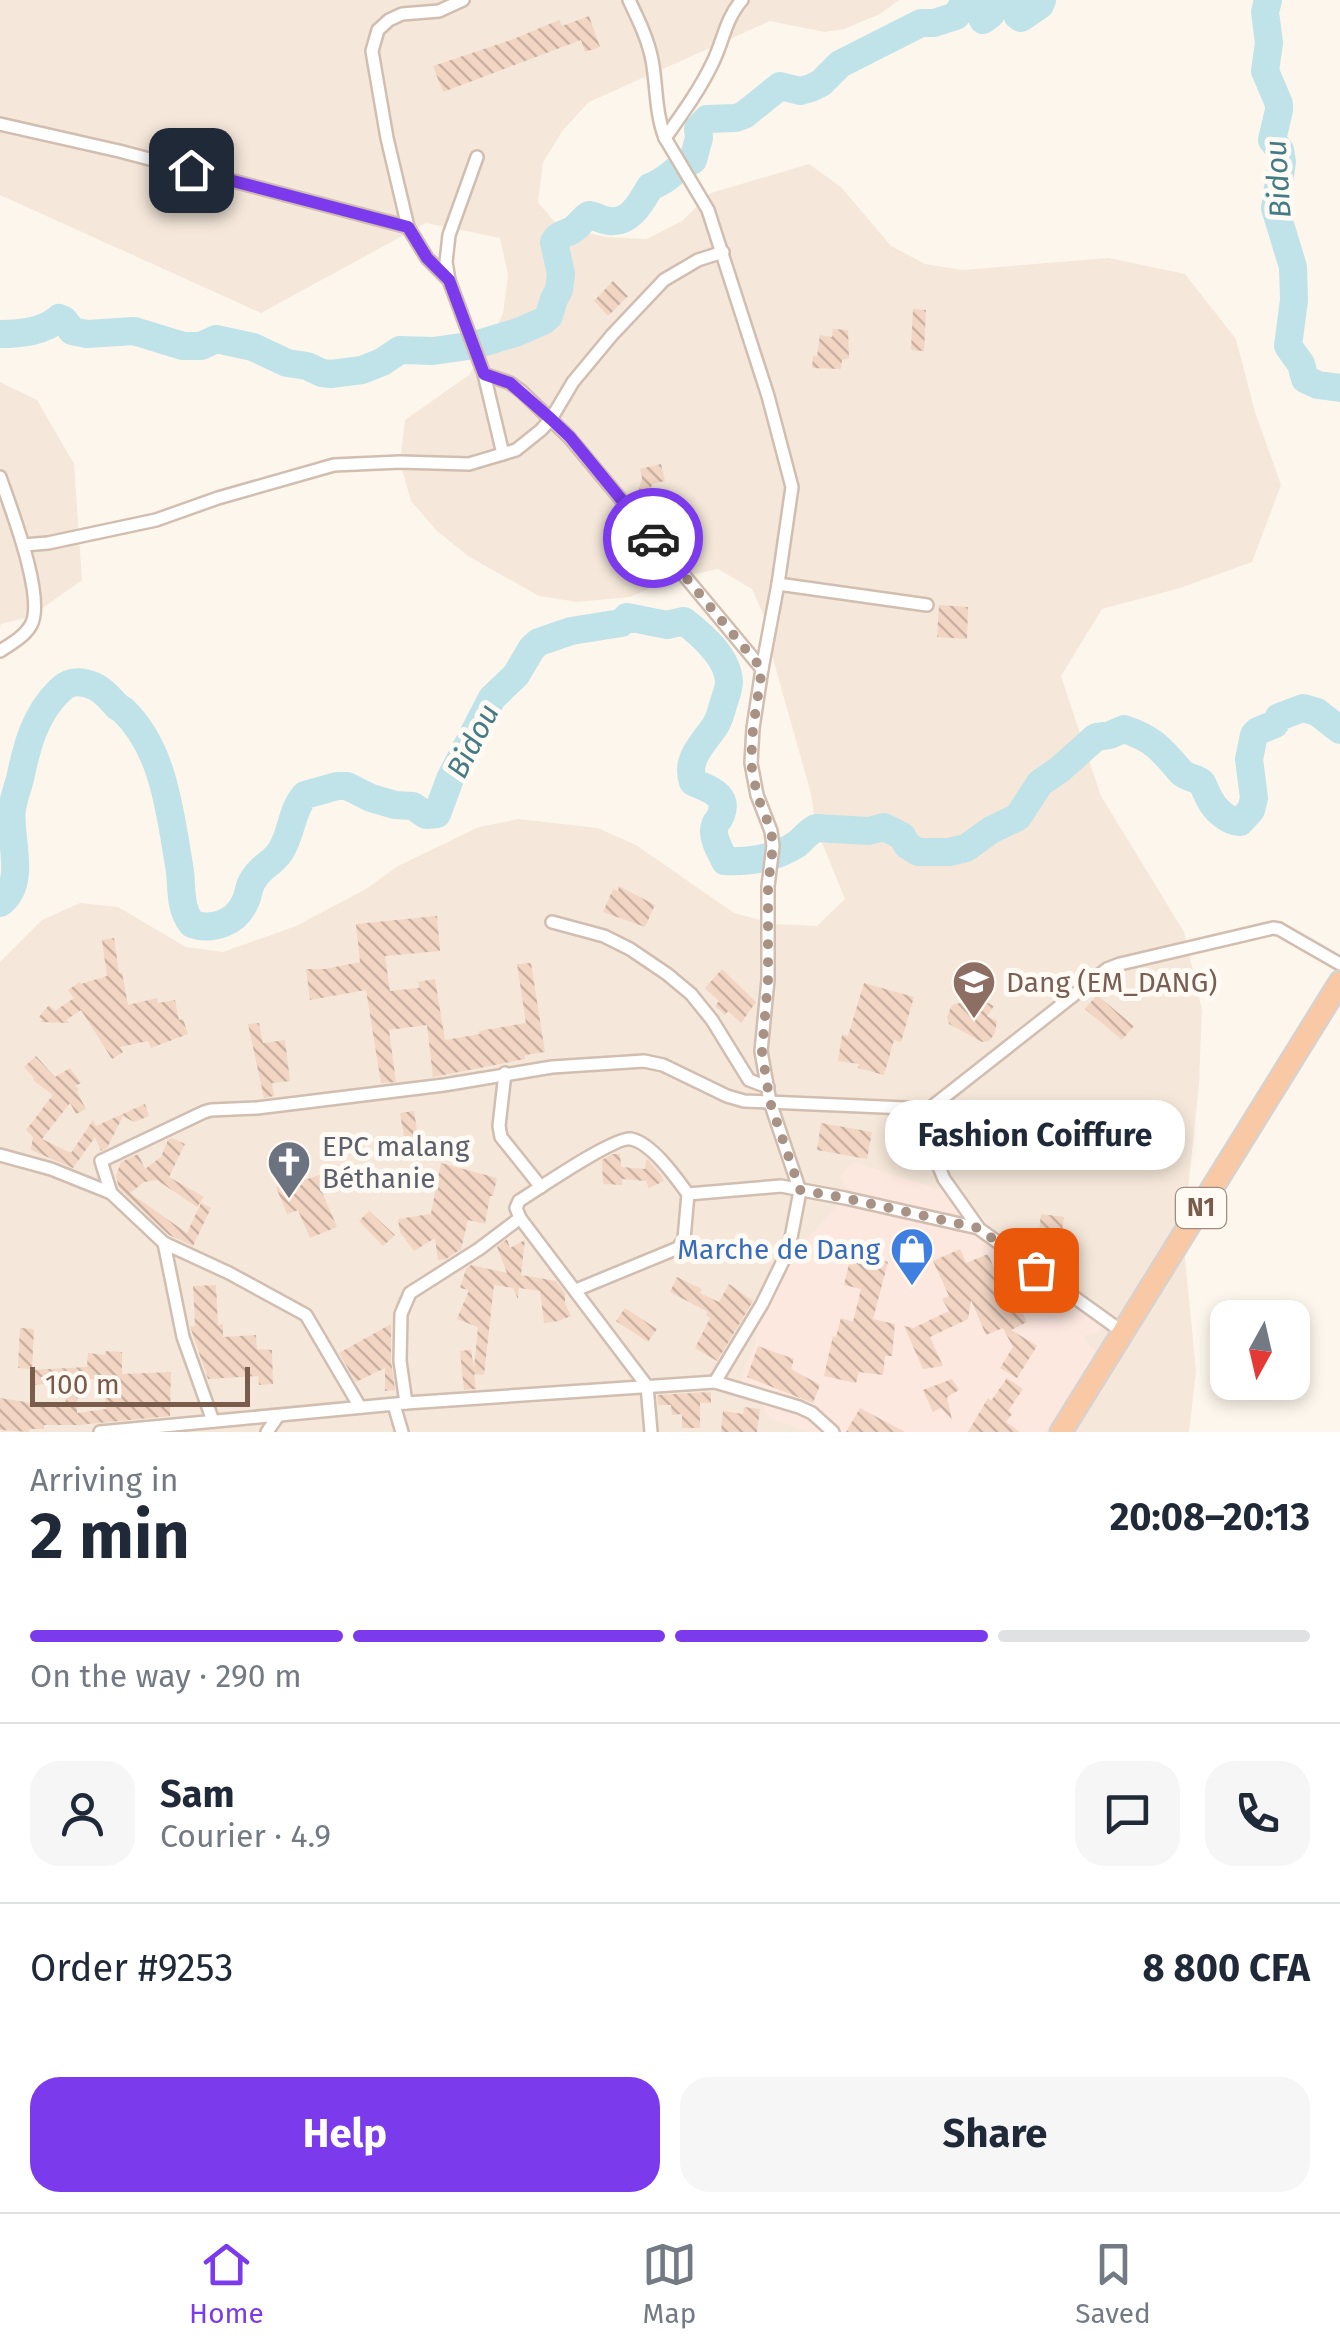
<!DOCTYPE html>
<meta charset="utf-8">
<style>
body{margin:0;font-family:"Fira Sans",sans-serif;background:#f6f6f7;color:#1f2937;height:100vh;display:flex;flex-direction:column;font-size:38px;white-space:nowrap}
*{box-sizing:border-box;margin:0}
p{font-size:32px;color:#747a83}
.icon{flex:none;width:55px;height:55px;fill:none;stroke:currentColor;stroke-width:2;stroke-linecap:round;stroke-linejoin:round}
.map{position:relative;height:1432px;overflow:hidden}
.drawer{display:flex;flex-direction:column;background:#fff;flex:1}
.drawer>*{flex:none}
.needle{width:65px;rotate:188deg}
.controls{position:absolute;left:1210px;top:1300px;display:grid;gap:20px}
.controls a{display:grid;place-items:center;width:100px;height:100px;border-radius:20px;background:#fff;box-shadow:0 5px 15px #0003;font-size:50px}
.scale{position:absolute;left:30px;bottom:25px;width:220px;box-sizing:border-box;padding-left:10px;border:5px solid #7a5c4d;border-top:0;font-size:28px;line-height:35px;white-space:nowrap;color:#7a5c4d;-webkit-text-stroke:8px #fffaf3;paint-order:stroke}
.pin{position:absolute;display:grid;place-items:center;width:85px;height:85px;color:#fff;margin:-42px;border-radius:20px;box-shadow:0 5px 15px #0006}
.courier{position:absolute;display:grid;place-items:center;width:100px;height:100px;margin:-50px;border:8px solid #7c3aed;border-radius:50%;background:#fff;color:#222;box-shadow:0 2px 12px #0007}
.bubble{position:absolute;height:70px;border-radius:30px;background:#fff;box-shadow:0 5px 15px #0003;font-size:32px;font-weight:700;line-height:70px;text-align:center}
.summary em{font-style:normal;font-weight:700}
.summary div{display:flex;flex-direction:column-reverse}
.summary{display:flex;align-items:center;justify-content:space-between;height:170px;padding:0 30px}
h1{font-size:65px;font-weight:700;line-height:75px}
.bar{display:grid;grid-template-columns:repeat(4,1fr);gap:15px 10px;align-content:center;height:120px;padding:0 30px}
.bar i{height:12px;border-radius:8px;background:#e0e1e3}
.bar .on{background:#7c3aed}
.bar p{grid-column:span 4}
.line{display:flex;align-items:center;gap:25px;padding:0 30px;border-top:2px solid #e0e1e3}
.line div{flex:1}
.round{display:grid;place-items:center;flex:none;width:105px;height:105px;border-radius:30px;background:#f6f6f7}
.cta{display:flex;gap:20px;margin-top:auto;padding:20px 30px}
.cta a{flex:1;height:115px;border-radius:30px;background:#7c3aed;color:#fff;font-size:40px;font-weight:700;line-height:115px;text-align:center}
.cta a+a{background:#f6f6f7;color:#1f2937}
.tabs{display:flex;justify-content:space-around;align-items:center;height:140px;border-top:2px solid #e0e1e3;background:#fff;font-size:28px;color:#747a83}
.tabs a{display:grid;justify-items:center;gap:5px}
.tabs .on{color:#7c3aed}
.map>svg:first-child{display:block}
.residential{fill:#f5e8da}
.commercial{fill:#fde8e0}
.lines{fill:none;stroke-linecap:round;stroke-linejoin:round}
.river{stroke:#bfe3e8;stroke-width:28}
.building{fill:url(#building-back-hatch);fill-rule:evenodd}
.minor-casing{stroke:#d1beb0;stroke-width:16}
.trunk-casing{stroke:#dad1cd;stroke-width:25}
.minor{stroke:#fff;stroke-width:11}
.trunk{stroke:#f9c8a4;stroke-width:20}
.done{stroke:#a89285;stroke-width:10;stroke-dasharray:0 18}
.route{stroke:#7c3aed;stroke-width:12}
.labels{text-anchor:middle;dominant-baseline:central;stroke-width:10;stroke-linejoin:round;paint-order:stroke}
.shield{fill:#fffaf3;stroke:#a28b7f;stroke-width:2.5}
.shield-label{font-size:25px;font-weight:bold;fill:#7a5c4d}
.education-label{font-size:28px;fill:#785e54;stroke:#fffaf3;text-anchor:start}
.worship-label{font-size:28px;fill:#5b616d;stroke:#fffaf3;text-anchor:start}
.shop-label{font-size:28px;fill:#366cbe;stroke:#fffaf3;text-anchor:end}
.water-label{font-size:30px;font-style:italic;fill:#437c86;stroke:#fffaf3}
</style>
<div class="map">
<svg width="1340" height="1432" viewBox="0 0 1340 1432">
<defs>
<pattern id="building-back-hatch" width="6" height="6" patternUnits="userSpaceOnUse" patternTransform="scale(2.5)"><rect width="6" height="6" fill="#f3d5c3"/><path d="M-1 5l2 2M0 0l6 6M5-1l2 2" fill="none" stroke="#cab0a1"/></pattern>
</defs>
<rect width="100%" height="100%" fill="#fdf6ec"/>
<g class="residential">
<polygon points="0,0 899,0 880,14 844,29 825,32 770,21 589,102 563,130 543,162 538,202 563,232 574,230 606,237 647,239 682,221 711,193 809,164 841,187 891,246 925,264 962,270 1109,258 1185,274 1236,339 1255,412 1281,485 1252,562 1180,588 1102,609 1061,676 1101,796 1184,932 1202,1010 1199,1085 1183,1237 1196,1371 1189,1432 0,1432 0,962 42,920 80,903 118,907 186,947 223,952 296,926 366,889 398,866 479,827 518,819 598,828 636,845 734,913 775,924 817,926 845,899 816,828 811,794 768,641 768,625 752,589 718,569 668,580 630,597 577,602 539,596 468,556 437,531 411,501 400,462 405,420 469,375 503,314 508,275 500,238 426,223 261,313 0,195"/>
<polygon points="0,382 37,400 74,464 82,580 30,617 1,624 0,627"/>
</g>
<polygon class="commercial" points="856,1163 939,1189 973,1207 987,1220 990,1229 1010,1251 1105,1319 1099,1332 1084,1336 1084,1340 1095,1351 1092,1359 1045,1432 810,1432 769,1418 755,1388 742,1382 744,1368 756,1344 760,1302 796,1244 809,1237 837,1206 848,1201 846,1185 841,1177 846,1168"/>
<g class="lines">
<g class="river">
<polyline points="1013,0 1017,15 1021,18 1040,5 1042,0"/>
<polyline points="1268,0 1265,12 1269,43 1265,71 1279,104 1279,110 1272,140 1280,150 1282,162 1275,208 1293,267 1294,300 1288,346 1301,364 1305,379 1318,385 1340,388"/>
<path d="M0,334C20,334 44,332 59,318L64,320L72,331L87,334L134,331L183,346H201L216,339L253,347L287,363L307,366L322,373L331,374L362,370L382,362L400,350L433,351L475,345L518,332L543,321L549,316L554,299L559,290L561,274L554,242C560,232 567,235 575,228C581,224 582,219 589,215C594,215 599,219 605,220C628,227 641,203 650,187C664,182 670,175 680,167C684,164 689,163 693,160L699,138L698,129L707,119L736,118L744,115L780,86L800,91L811,88L821,83L840,64L921,23H934L956,16L964,3L975,5L983,20L991,14L995,0"/>
<path d="M0,903C28,882 8,837 12,808C14,798 17,789 20,779C27,745 35,714 60,690C70,680 82,681 94,686C106,692 109,698 117,706C118,708 121,708 123,710C164,749 170,813 179,865C183,886 178,906 192,924C212,931 236,923 245,902C249,895 248,887 253,880C260,867 272,864 280,852C292,835 291,810 305,795L337,786H347L371,798L395,805L413,806L426,815L437,814L450,779L492,698L516,675L532,648L539,642L571,631L621,623L627,617L667,625L684,621C702,635 728,657 729,682C729,689 725,698 723,705C721,713 719,720 715,726C703,744 685,759 693,782C707,789 729,793 721,815C717,824 715,820 714,830C713,840 721,852 725,861C749,862 776,858 797,844C804,838 808,832 816,828L869,831L884,827L902,836L907,845L918,852H949L966,848L991,830L1018,817L1040,783L1059,770L1096,737L1110,735L1124,729C1154,739 1161,749 1181,772C1187,778 1197,778 1202,783C1203,785 1208,796 1209,798C1215,810 1227,821 1240,822L1251,810L1254,798L1249,759L1254,735L1258,731L1275,724L1279,717L1303,708L1317,712L1340,730"/>
</g>
</g>
<g class="building">
<polygon points="589,16 600,47 585,52 581,40 443,92 433,66 511,40 559,20 562,26"/>
<polygon points="613,281 628,296 608,316 594,301"/>
<polygon points="913,309 926,310 924,351 911,350"/>
<polygon points="833,329 848,330 849,358 842,360 841,369 812,368 813,356 817,356 820,335 832,337"/>
<polygon points="661,464 665,481 652,484 645,514 636,502 642,477 640,469"/>
<polygon points="939,605 968,607 967,639 937,637"/>
<polygon points="619,886 655,905 645,927 603,912 613,889 618,891"/>
<polygon points="437,916 440,951 385,956 390,991 419,988 418,982 435,979 445,1040 480,1034 479,1031 526,1023 517,964 531,963 545,1052 525,1055 525,1059 433,1077 427,1025 389,1030 396,1082 381,1083 366,990 310,1000 306,969 325,969 360,962 356,924"/>
<polygon points="114,938 119,973 122,973 128,1005 157,998 158,1003 175,1000 179,1020 183,1019 188,1034 151,1048 148,1041 120,1047 123,1052 112,1059 81,1010 66,1020 70,1023 39,1022 43,1020 39,1017 49,1005 55,1011 74,998 68,990 80,982 81,984 107,976 102,940"/>
<polygon points="722,969 756,1002 741,1023 728,1011 725,1015 715,1006 719,1001 705,988"/>
<polygon points="864,983 914,997 901,1042 894,1040 884,1075 858,1068 859,1064 838,1061 842,1035 848,1036"/>
<polygon points="1097,995 1134,1026 1122,1040 1085,1009"/>
<polygon points="977,997 994,1006 987,1016 997,1021 995,1033 989,1041 982,1042 949,1024 947,1017 952,1005 960,1003 971,1005"/>
<polygon points="259,1023 263,1043 285,1040 290,1081 272,1083 274,1096 264,1098 248,1024"/>
<polygon points="36,1056 55,1077 70,1068 81,1083 75,1086 79,1089 77,1092 86,1109 76,1114 70,1103 42,1139 71,1153 93,1120 96,1126 145,1104 149,1116 134,1122 123,1116 107,1148 101,1151 95,1137 73,1168 31,1150 33,1137 26,1130 53,1095 33,1080 34,1078 24,1067"/>
<polygon points="414,1111 421,1157 408,1159 400,1113"/>
<polygon points="821,1123 872,1132 867,1159 817,1150"/>
<polygon points="172,1138 185,1144 169,1177 204,1197 197,1207 157,1180 144,1182 130,1193 187,1233 201,1203 211,1208 193,1246 169,1235 119,1188 116,1176 121,1162 138,1154 145,1169 161,1157 168,1140"/>
<polygon points="613,1154 620,1154 621,1167 645,1169 646,1160 648,1160 661,1175 664,1181 649,1188 646,1181 622,1179 622,1185 603,1184 602,1160"/>
<polygon points="441,1163 497,1178 493,1196 490,1196 485,1224 468,1220 461,1249 446,1259 438,1260 435,1238 414,1251 400,1232 398,1219 430,1214 430,1218"/>
<polygon points="360,1167 361,1179 354,1179 355,1183 320,1187 337,1227 310,1238 298,1210 287,1214 276,1187 291,1181 293,1184 316,1176 341,1173 341,1169"/>
<polygon points="369,1211 395,1235 383,1246 359,1221"/>
<polygon points="1041,1214 1064,1217 1059,1253 1037,1250"/>
<polygon points="507,1239 510,1248 525,1240 521,1275 556,1281 565,1293 565,1303 571,1316 559,1321 544,1323 540,1291 519,1288 518,1299 513,1288 494,1285 484,1375 474,1374 476,1389 464,1390 460,1351 471,1350 474,1369 478,1327 457,1319 469,1290 460,1288 466,1269 471,1265 507,1273 497,1247"/>
<polygon points="960,1249 966,1263 988,1254 1003,1288 1009,1285 1027,1322 1011,1330 1037,1346 1017,1378 1000,1368 1013,1347 1003,1328 986,1335 971,1300 968,1319 930,1337 943,1366 923,1369 904,1326 913,1328 949,1311 942,1299 949,1296 933,1261"/>
<polygon points="856,1252 888,1262 873,1319 895,1324 892,1356 885,1356 883,1375 859,1372 856,1383 824,1376 833,1336 836,1337 841,1318 853,1322 861,1289 844,1285 849,1264 853,1265"/>
<polygon points="677,1277 702,1289 700,1293 719,1302 729,1284 753,1301 717,1361 695,1348 710,1318 706,1315 708,1312 670,1292"/>
<polygon points="216,1285 218,1325 223,1324 223,1337 256,1335 257,1349 272,1350 273,1384 259,1385 258,1376 208,1379 190,1326 195,1326 193,1286"/>
<polygon points="625,1308 657,1329 648,1342 616,1321"/>
<polygon points="391,1324 391,1361 395,1390 385,1391 385,1368 356,1382 339,1353"/>
<polygon points="20,1328 34,1329 32,1369 18,1368"/>
<polygon points="758,1346 794,1359 791,1369 820,1385 813,1403 747,1377"/>
<path d="M106,1351L122,1352V1374L171,1372L170,1416L78,1425H44V1429H30L29,1432L0,1430V1398L32,1403V1406L65,1407L68,1383L32,1385V1370L87,1367L88,1353L105,1355ZM78,1379H104L106,1409L77,1413Z"/>
<polygon points="1007,1378 1023,1389 1008,1411 1012,1414 1006,1422 1020,1432 968,1432 988,1398 991,1401"/>
<polygon points="952,1379 959,1390 947,1397 952,1420 941,1408 933,1412 923,1390"/>
<polygon points="711,1392 711,1403 700,1403 700,1428 682,1428 682,1414 672,1415 671,1405 658,1405 657,1395"/>
<polygon points="744,1407 760,1409 757,1432 721,1432 723,1411 743,1414"/>
<polygon points="860,1408 905,1432 846,1432"/>
</g>
<g class="lines">
<g class="minor-casing">
<g id="minor">
<path d="M629,0C638,19 648,39 652,60C657,86 655,112 665,138"/>
<path d="M742,0C725,19 723,43 712,64C699,91 682,114 665,138L708,210L768,396L792,487L778,584L762,669"/>
<polyline points="0,124 119,151 408,227"/>
<polyline points="477,157 449,235 446,262 449,280 484,374 503,454"/>
<polyline points="449,280 427,258 408,227 387,138 372,51 378,30 389,20 402,14 439,11 463,0"/>
<polyline points="484,374 510,383 521,391 569,437 762,669 753,728 751,763 757,795 771,831 773,846 768,886 768,980 761,1051 770,1102 800,1191 790,1243 784,1259 762,1304 715,1382"/>
<path d="M0,477C10,506 46,598 31,625C24,637 11,644 0,651"/>
<polyline points="24,545 48,543 156,520 218,498 334,465 400,462 469,464 516,450 541,430 551,419 573,382 612,335 664,280 698,260 723,252"/>
<polyline points="778,584 927,605"/>
<polyline points="552,922 604,936 630,949 667,974 691,994 712,1020 749,1080 768,1087"/>
<polyline points="505,1073 499,1126 501,1137 541,1187"/>
<polyline points="929,1109 939,1167 944,1179 978,1227"/>
<polyline points="0,1155 51,1169 111,1193"/>
<polyline points="688,1194 781,1186 845,1198 978,1228 1124,1333"/>
<polyline points="164,1243 183,1337 213,1421"/>
<path d="M576,1290L678,1248L684,1239L688,1194C677,1179 652,1143 631,1139C615,1136 538,1189 519,1201L516,1208L520,1218L647,1386L651,1432"/>
<polyline points="406,1403 400,1361 401,1314 410,1293 479,1249 520,1218"/>
<polyline points="394,1405 402,1432"/>
<polyline points="360,1407 306,1315 229,1273 164,1243 111,1193 101,1161 204,1112 211,1110 257,1108 444,1085 552,1067 644,1061 663,1065 727,1096 744,1101 929,1109 1107,969 1120,964 1273,928 1279,929 1340,964"/>
<polyline points="100,1432 406,1403 715,1382 799,1407 812,1413 833,1432"/>
<polyline points="267,1432 278,1416"/>
</g>
</g>
<g class="trunk-casing">
<polyline id="trunk" points="1061,1432 1340,982"/>
</g>
<use href="#minor" class="minor"/>
<use href="#trunk" class="trunk"/>
</g>
<g class="lines">
<polyline class="done" points="653,538 762,669 753,728 751,763 757,795 771,830 773,846 768,886 768,980 762,1052 770,1102 800,1190 845,1198 978,1228 1036,1270"/>
<polyline class="route" points="191,170 408,227 427,258 449,280 484,374 510,383 551,419 570,437 653,538"/>
</g>
<defs>
<g id="school-pin" transform="scale(2.25)"><path d="M0 17L-7.5 6A9.5 9.5 0 1 1 7.5 6Z" fill="#8d6e63" stroke="#fffaf3"/><path d="M0-5L7-2L0 1L-7-2ZM-4 1L0 2.5L4 1V4Q0 6-4 4Z" fill="#fff"/></g>
<g id="church-pin" transform="scale(2.25)"><path d="M0 17L-7.5 6A9.5 9.5 0 1 1 7.5 6Z" fill="#6b7280" stroke="#fffaf3"/><path d="M-1.2-6h2.4v3.5h3.3v2.4h-3.3V6h-2.4V-.1h-3.3v-2.4h3.3Z" fill="#fff"/></g>
<g id="shop-pin" transform="scale(2.25)"><path d="M0 17L-7.5 6A9.5 9.5 0 1 1 7.5 6Z" fill="#3f7fe0" stroke="#fffaf3"/><path d="M-5-2.5h2.3a2.7 3.5 0 0 1 5.4 0H5L5.5 6h-11ZM-1.5-2.5h3a1.5 2.3 0 0 0-3 0Z" fill="#fff"/></g>
</defs>
<g fill-rule="evenodd">
<use href="#school-pin" x="974" y="982"/>
<use href="#church-pin" x="289" y="1162"/>
<use href="#shop-pin" x="912" y="1249"/>
</g>
<g class="labels">
<rect class="shield" x="1176" y="1188" width="50" height="40" rx="8"/>
<g class="shield-label">
<text x="1201" y="1208">N1</text>
</g>
<g class="education-label">
<text x="1006" y="982">Dang (EM_DANG)</text>
</g>
<g class="worship-label">
<text x="322" y="1146">EPC malang<tspan x="322" dy="32">Béthanie</tspan></text>
</g>
<g class="shop-label">
<text x="880" y="1249">Marche de Dang</text>
</g>
<g class="water-label">
<text transform="translate(1278 179) rotate(-94)">Bidou</text>
<text transform="translate(473 741) rotate(-63)">Bidou</text>
</g>
</g>
</svg>
<div class="controls">
<a><svg class="needle" viewBox="-14 -14 28 28"><path d="M0-13l5 13h-10z" fill="#e53935"/><path d="M0 13l5-13h-10z" fill="#747a83"/></svg></a>
</div>
<div class="scale">100 m</div>
<div class="pin" style="left:1036px;top:1270px;background:#ea580c"><svg class="icon" aria-label="bag" viewBox="0 0 24 24"><path d="M5 8h14l-1 12H6zM9 8a3 3 0 0 1 6 0"/></svg></div>
<div class="pin" style="left:191px;top:170px;background:#1f2937"><svg class="icon" aria-label="home" viewBox="0 0 24 24"><path d="M3 11l9-7 9 7M6 9v11h12V9"/></svg></div>
<div class="courier" style="left:653px;top:538px"><svg class="icon" aria-label="car" viewBox="0 0 24 24"><path d="M5 17H2v-5l4-1 3-4h7l3 4 3 1v5h-3M9 17h6M6 11h13"/><circle cx="7" cy="17" r="2"/><circle cx="17" cy="17" r="2"/></svg></div>
<div class="bubble" style="left:885px;top:1100px;width:300px">Fashion Coiffure</div>
</div>
<section class="drawer">
<div class="summary"><div><h1>2 min</h1><p>Arriving in</p></div><em>20:08–20:13</em></div>
<div class="bar"><i class="on"></i><i class="on"></i><i class="on"></i><i></i><p>On the way · 290 m</p></div>
<div class="line" style="height:180px"><a class="round"><svg class="icon" aria-label="person" viewBox="0 0 24 24"><circle cx="12" cy="8" r="4"/><path d="M4 21q1-7 8-7t8 7"/></svg></a><div><b>Sam</b><p>Courier · 4.9</p></div><a class="round"><svg class="icon" aria-label="chat" viewBox="0 0 24 24"><path d="M4 5h16v11H9l-5 4z"/></svg></a><a class="round"><svg class="icon" aria-label="phone" viewBox="0 0 24 24"><path d="M5 4h4l2 5-3 2q2 4 5 5l2-3 5 2v4C11 20 4 13 5 4z"/></svg></a></div>
<div class="line" style="height:130px"><div>Order #9253</div><b>8 800 CFA</b></div>
<div class="cta"><a>Help</a><a>Share</a></div>
</section>
<nav class="tabs">
<a class="on"><svg class="icon" aria-label="home" viewBox="0 0 24 24"><path d="M3 11l9-7 9 7M6 9v11h12V9"/></svg>Home</a>
<a><svg class="icon" aria-label="map" viewBox="0 0 24 24"><path d="M3 6l6-2 6 2 6-2v14l-6 2-6-2-6 2zM9 4v14M15 6v14"/></svg>Map</a>
<a><svg class="icon" aria-label="saved" viewBox="0 0 24 24"><path d="M7 4h10v16l-5-4-5 4z"/></svg>Saved</a>
</nav>
